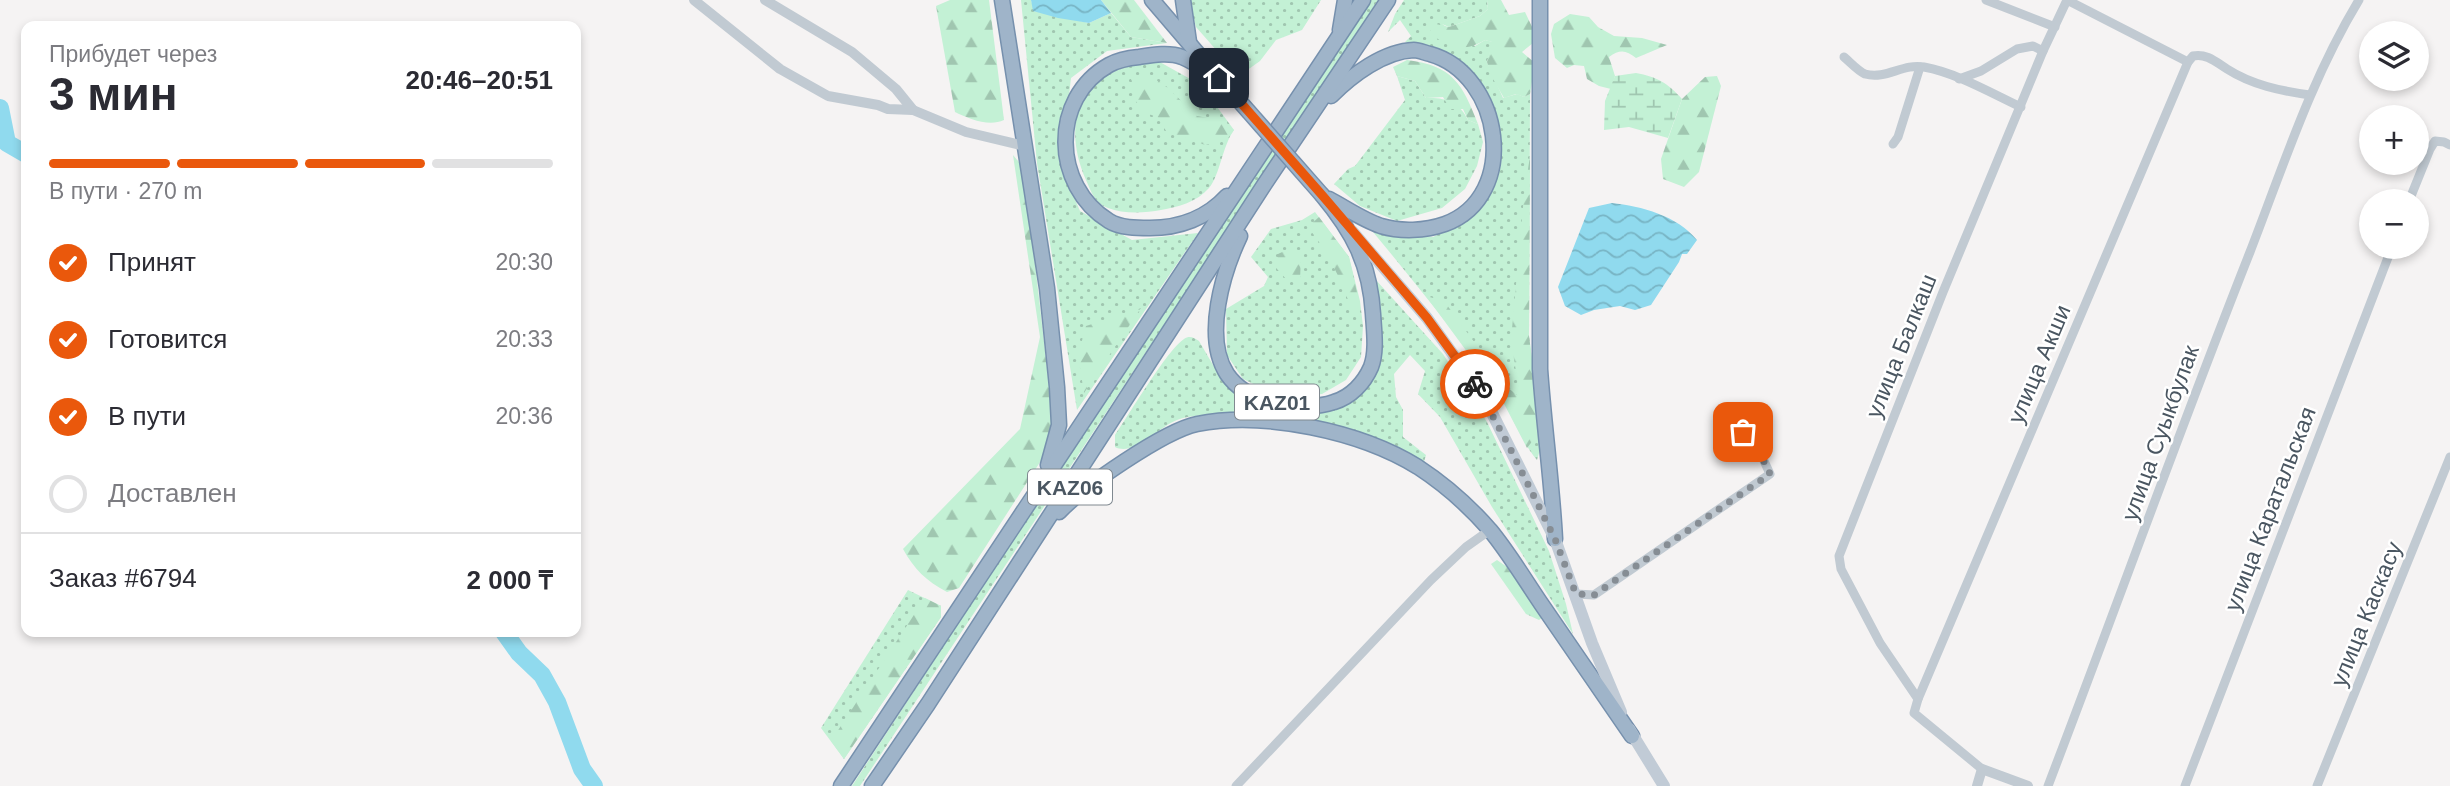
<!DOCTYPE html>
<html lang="ru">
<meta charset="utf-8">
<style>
body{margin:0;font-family:Helvetica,sans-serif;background:#f2f2f3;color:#2b2b33;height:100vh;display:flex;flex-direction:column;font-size:26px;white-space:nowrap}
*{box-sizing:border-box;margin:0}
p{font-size:23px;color:#7c7c81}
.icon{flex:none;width:38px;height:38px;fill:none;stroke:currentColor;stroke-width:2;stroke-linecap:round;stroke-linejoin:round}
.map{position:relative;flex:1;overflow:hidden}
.sheet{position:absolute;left:21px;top:21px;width:560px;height:616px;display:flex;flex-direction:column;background:#fff;border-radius:14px;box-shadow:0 4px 10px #0003}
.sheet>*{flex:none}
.tools{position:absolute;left:2359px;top:21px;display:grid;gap:14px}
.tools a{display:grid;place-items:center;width:70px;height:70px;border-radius:50%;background:#fff;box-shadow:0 4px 10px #0003;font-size:35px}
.pin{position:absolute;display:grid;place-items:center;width:60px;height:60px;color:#fff;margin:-30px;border-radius:14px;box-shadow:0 4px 10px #0006}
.courier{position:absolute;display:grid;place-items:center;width:70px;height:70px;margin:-35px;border:5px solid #ea580c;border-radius:50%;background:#fff;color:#222;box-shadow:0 2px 9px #0007}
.head em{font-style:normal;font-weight:800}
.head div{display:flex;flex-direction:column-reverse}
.head{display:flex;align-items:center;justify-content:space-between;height:119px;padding:0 28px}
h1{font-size:46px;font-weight:800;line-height:52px}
.bar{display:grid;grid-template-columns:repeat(4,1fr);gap:10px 7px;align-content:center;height:84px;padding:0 28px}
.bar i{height:9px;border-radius:5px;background:#e1e1e2}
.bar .active{background:#ea580c}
.bar p{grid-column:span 4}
.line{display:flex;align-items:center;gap:18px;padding:0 28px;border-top:2px solid #e1e1e2}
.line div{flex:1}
ol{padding:0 28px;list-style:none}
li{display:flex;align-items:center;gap:21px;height:77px}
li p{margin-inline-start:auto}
li .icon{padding:7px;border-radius:50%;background:#ea580c;color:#fff;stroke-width:4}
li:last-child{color:#7c7c81}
li i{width:38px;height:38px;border:4px solid #e1e1e2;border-radius:50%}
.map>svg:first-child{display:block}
.green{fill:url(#green-dots)}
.forest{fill:url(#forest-firs)}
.wetland{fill:url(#wetland-marsh)}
.water{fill:url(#water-waves)}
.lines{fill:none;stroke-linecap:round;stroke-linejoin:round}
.river{stroke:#90daee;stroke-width:18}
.trunk-casing{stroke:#7690ad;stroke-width:17}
.minor{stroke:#c1cad2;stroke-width:9}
.tertiary{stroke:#c1cad2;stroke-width:10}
.secondary{stroke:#c1cbd6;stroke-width:12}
.trunk{stroke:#9fb4c9;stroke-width:14}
.trunk-bridge-casing{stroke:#7690ad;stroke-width:17;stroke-linecap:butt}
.trunk-bridge{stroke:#9fb4c9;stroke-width:14}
.done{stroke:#868d94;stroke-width:7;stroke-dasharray:0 12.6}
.route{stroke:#ea580c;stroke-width:9}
.labels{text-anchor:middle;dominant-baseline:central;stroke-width:5;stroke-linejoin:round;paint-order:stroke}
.shield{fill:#fff;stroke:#808990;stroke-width:2}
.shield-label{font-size:21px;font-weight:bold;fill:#4a5661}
.street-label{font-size:23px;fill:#4a5661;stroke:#fff}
</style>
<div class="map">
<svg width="2450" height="786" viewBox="0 0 2450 786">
<defs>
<pattern id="green-dots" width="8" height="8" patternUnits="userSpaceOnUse" patternTransform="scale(1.75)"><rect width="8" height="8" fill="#c3f1d5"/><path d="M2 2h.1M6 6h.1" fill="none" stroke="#a0c6b0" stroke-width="1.8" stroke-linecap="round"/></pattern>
<pattern id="forest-firs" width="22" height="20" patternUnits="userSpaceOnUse" patternTransform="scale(1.75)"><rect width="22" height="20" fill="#c3f1d5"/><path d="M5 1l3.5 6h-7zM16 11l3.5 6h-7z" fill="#a0c6b0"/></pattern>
<pattern id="wetland-marsh" width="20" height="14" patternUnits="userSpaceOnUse" patternTransform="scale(1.75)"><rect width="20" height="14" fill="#c3f1d5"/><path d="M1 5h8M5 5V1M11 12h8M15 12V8" fill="none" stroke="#a0c6b0"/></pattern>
<pattern id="water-waves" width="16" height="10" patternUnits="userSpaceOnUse" patternTransform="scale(1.75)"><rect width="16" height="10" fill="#90daee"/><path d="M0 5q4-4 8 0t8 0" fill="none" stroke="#78b4c4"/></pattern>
</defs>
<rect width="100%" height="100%" fill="#f5f3f3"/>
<g class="green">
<polygon points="1021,0 1031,0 1034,11 1089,23 1111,13 1131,37 1167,43 1107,51 1071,78 1061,167 1080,211 1132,240 1198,233 1077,410 1037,163"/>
<polygon points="1189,0 1321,0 1302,30 1276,40 1260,61 1239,76 1196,27"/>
<polygon points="1370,0 1378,0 860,786 852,786 1166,305"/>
<path d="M1404,0H1487L1488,9L1480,16L1449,27L1442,24L1475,46L1485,40L1493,42L1487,62L1503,98L1517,94L1524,97L1530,94L1529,336L1541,430L1539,453L1537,460C1520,440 1513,415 1499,394C1460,338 1417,285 1373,232L1388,230L1433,237L1469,219L1490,189L1499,155L1479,83L1443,51L1405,42L1411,36L1400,20L1388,32L1395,14Z"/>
<path d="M1158,61L1201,85L1234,130C1222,147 1220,175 1209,188C1197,202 1178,207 1161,210C1145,213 1123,214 1108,208C1095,204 1091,191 1086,180C1058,114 1086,66 1158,61Z"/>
<path d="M1397,76L1415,81L1426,98C1445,97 1460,102 1468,120L1478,124L1483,142L1477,166L1465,189L1442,208L1397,221L1360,206L1334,184L1348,169L1355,166L1405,100Z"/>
<polygon points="1315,212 1349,257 1360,301 1363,326 1361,357 1346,380 1322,394 1279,396 1243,379 1227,355 1226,309 1264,286 1268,277 1251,257 1271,229 1302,220"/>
<path d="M1375,279L1443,354L1487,422L1549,551L1566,604L1573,634L1492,507L1440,417L1418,394L1425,371L1410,355L1394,374L1396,397L1403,410V437L1426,455L1424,462C1412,455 1400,447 1387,442C1342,425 1271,407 1224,413C1210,415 1190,415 1177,420C1160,426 1134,457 1115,447V435C1129,415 1167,350 1184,339C1190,335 1194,338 1199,341L1223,382L1245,398L1294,410L1359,394L1380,318Z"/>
<polygon points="908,590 941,606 941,617 844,759 821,728"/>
</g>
<g class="forest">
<path d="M950,0H989L1004,120C989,127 969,119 955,112L936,6Z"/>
<polygon points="1101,0 1134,0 1167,43 1131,37"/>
<path d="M1487,0H1501L1509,15L1525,12L1533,29V43L1522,52L1535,63L1530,94L1524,97L1516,94L1504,98L1493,79L1487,62L1492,42L1485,40C1464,53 1447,48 1429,32L1436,24L1449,27L1480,16L1488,9Z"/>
<path d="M1570,14L1589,17L1598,27L1614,36L1642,38L1667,45L1636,58C1626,50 1620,49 1609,57L1615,76L1611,89L1599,86L1587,79L1584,66L1574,65L1567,68L1555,58L1551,34L1554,24Z"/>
<path d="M1407,60C1453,66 1462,83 1478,124L1468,120L1463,109H1450L1443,97L1426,98L1415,81L1397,76L1393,67Z"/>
<polygon points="1149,75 1168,88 1197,116 1219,120 1234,130 1226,141 1205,145 1166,131 1159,118 1144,112 1135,100 1137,93 1131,79"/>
<polygon points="1717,76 1721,86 1699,172 1684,187 1663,179 1661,159 1682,99 1705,77"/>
<path d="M1013,155L1024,168L1053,420L1042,459L959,588L947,592C926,581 914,569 903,549L1020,429L1040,337Z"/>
<polygon points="1530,156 1529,336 1541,430 1527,448 1501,398 1426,296 1444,301 1508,388 1520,397 1511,340 1524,196"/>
<path d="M1319,217L1349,257L1360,306L1353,315C1343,282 1329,254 1308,227Z"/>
<polygon points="1293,247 1301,256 1300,280 1286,279 1277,269 1278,254"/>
<polygon points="1141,308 1084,393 1078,355 1086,326"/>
<polygon points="1497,560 1507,567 1542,618 1539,620 1526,614 1491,564"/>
<polygon points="925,598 941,606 941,617 844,759 831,741"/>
</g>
<path class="wetland" d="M1636,73C1657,77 1668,83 1682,99L1668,138L1629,127L1604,130L1605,101L1615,76Z"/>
<g class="water">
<polygon points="1031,0 1101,0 1111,13 1089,23 1058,18 1033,11"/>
<path d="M1612,203C1641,206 1678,216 1697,240L1687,254H1682L1679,262L1651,305L1635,310L1620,306L1594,310L1581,315L1565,306L1558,287L1589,208Z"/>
</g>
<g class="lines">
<g class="river">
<polyline points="0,108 7,143 26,154"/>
<polyline points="504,632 519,653 542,675 557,702 582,769 594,786"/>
</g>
<g class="trunk-casing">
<g id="trunk">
<polyline points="1002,0 1047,288 1057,387 1059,425 1048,465"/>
<polyline points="1152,0 1211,69"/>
<polyline points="1183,0 1189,42"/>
<path d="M1540,0V369C1544,426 1552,482 1555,539"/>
<polyline points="1340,30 1345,0"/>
<path d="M1219,78C1207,71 1194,62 1182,57C1169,52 1152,55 1139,57C1129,58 1118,60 1109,65C1050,98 1052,186 1109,221C1120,228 1137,228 1150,228C1179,228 1207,218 1227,196"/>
<path d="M1329,199C1346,208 1363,220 1381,226C1401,232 1425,231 1445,224C1521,196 1502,74 1430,54C1425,53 1419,50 1414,50C1384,51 1352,75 1331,96"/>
<path d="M1240,236C1223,272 1203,337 1227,374C1247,404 1302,413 1334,402C1351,397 1364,383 1371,367C1377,351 1374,331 1373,314C1370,264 1353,232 1322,195"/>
<path d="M1059,512C1083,487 1164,431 1197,424C1264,411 1360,431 1418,467C1444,484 1470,507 1490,530C1509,553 1525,580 1542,605C1572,649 1602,692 1632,736"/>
<polyline points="841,786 1363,0"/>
<polyline points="872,786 928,704 1264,185 1388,0"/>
</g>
</g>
<g class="minor">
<polyline points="1986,0 2055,27"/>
<polyline points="2067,0 2188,62"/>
<path d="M1844,57C1850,62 1858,71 1865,74C1886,80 1903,63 1924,67C1957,73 1991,93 2021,107"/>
<polyline points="1959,79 1981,71 2017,49 2033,46 2043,51"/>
<polyline points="1893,144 1898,137 1920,67"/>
<polyline points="2409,201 2430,149 2435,141 2444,142 2450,145"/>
<polyline points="1576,594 1594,595 1770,474 1760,452 1729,413"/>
<polyline points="1918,699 1880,643 1841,569 1839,556 1943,292 2043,51 2067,0"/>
<path d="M1982,769L1914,713L1918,699L2188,62L2193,56C2206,53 2216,62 2227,69C2252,85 2281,91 2310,95"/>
<polyline points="1236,786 1431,580 1466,547 1490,530"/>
<path d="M2048,786C2116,608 2180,429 2250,252C2283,167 2311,79 2359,0"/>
<polyline points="2185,786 2392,247"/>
<polyline points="2317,786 2450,457"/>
</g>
<g class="tertiary">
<polyline points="694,0 780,69 828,96 878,105 888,109 913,110 966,132 1025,146"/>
<polyline points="765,0 852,52 896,89 913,110"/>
<polyline points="1977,786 1982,769 2028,786"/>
</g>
<g class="secondary">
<polyline points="1352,231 1427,318 1485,399 1555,539 1592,643 1621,712"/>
<polyline points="1629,729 1664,786"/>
</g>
<use href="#trunk" class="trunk"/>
<g class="trunk-bridge-casing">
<polyline id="trunk-bridge" points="1219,78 1322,195"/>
</g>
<use href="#trunk-bridge" class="trunk-bridge"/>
</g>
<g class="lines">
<polyline class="done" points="1475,384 1508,444 1555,539 1576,594 1594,595 1770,474 1760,453 1743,432"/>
<polyline class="route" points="1219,78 1322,195 1427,318 1475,384"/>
</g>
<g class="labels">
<g class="shield">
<rect x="1235" y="384.5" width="84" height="35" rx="5"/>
<rect x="1028" y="469.5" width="84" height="35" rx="5"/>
</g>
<g class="shield-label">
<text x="1277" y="402">KАZ01</text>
<text x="1070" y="487">KАZ06</text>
</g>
<g class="street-label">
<text transform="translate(1901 346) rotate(-68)">улица Балкаш</text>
<text transform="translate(2039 364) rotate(-67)">улица Акши</text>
<text transform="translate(2160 433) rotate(-70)">улица Суыкбулак</text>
<text transform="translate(2270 509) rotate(-69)">улица Каратальская</text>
<text transform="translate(2366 614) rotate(-68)">улица Каскасу</text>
</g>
</g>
</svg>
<div class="tools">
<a><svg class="icon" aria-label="layers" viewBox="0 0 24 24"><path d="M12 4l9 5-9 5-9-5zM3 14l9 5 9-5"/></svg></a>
<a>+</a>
<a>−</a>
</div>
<div class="pin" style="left:1743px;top:432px;background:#ea580c"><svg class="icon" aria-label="bag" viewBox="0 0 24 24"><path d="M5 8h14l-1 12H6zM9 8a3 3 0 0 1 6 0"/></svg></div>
<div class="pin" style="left:1219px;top:78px;background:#1f2937"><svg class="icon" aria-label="home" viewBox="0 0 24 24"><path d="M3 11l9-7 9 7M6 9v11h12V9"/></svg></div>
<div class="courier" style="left:1475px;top:384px"><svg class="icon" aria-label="bike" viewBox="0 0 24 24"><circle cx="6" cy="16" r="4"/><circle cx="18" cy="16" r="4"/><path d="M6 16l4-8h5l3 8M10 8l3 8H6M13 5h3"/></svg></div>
<section class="sheet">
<div class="head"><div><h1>3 мин</h1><p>Прибудет через</p></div><em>20:46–20:51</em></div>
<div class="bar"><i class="active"></i><i class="active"></i><i class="active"></i><i></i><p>В пути · 270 m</p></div>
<ol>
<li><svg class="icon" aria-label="check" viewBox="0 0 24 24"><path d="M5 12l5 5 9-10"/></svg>Принят<p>20:30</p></li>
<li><svg class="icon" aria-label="check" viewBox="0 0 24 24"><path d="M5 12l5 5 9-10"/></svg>Готовится<p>20:33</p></li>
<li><svg class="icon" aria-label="check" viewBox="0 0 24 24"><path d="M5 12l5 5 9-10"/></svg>В пути<p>20:36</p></li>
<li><i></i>Доставлен</li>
</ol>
<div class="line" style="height:91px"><div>Заказ #6794</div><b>2 000 ₸</b></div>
</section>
</div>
